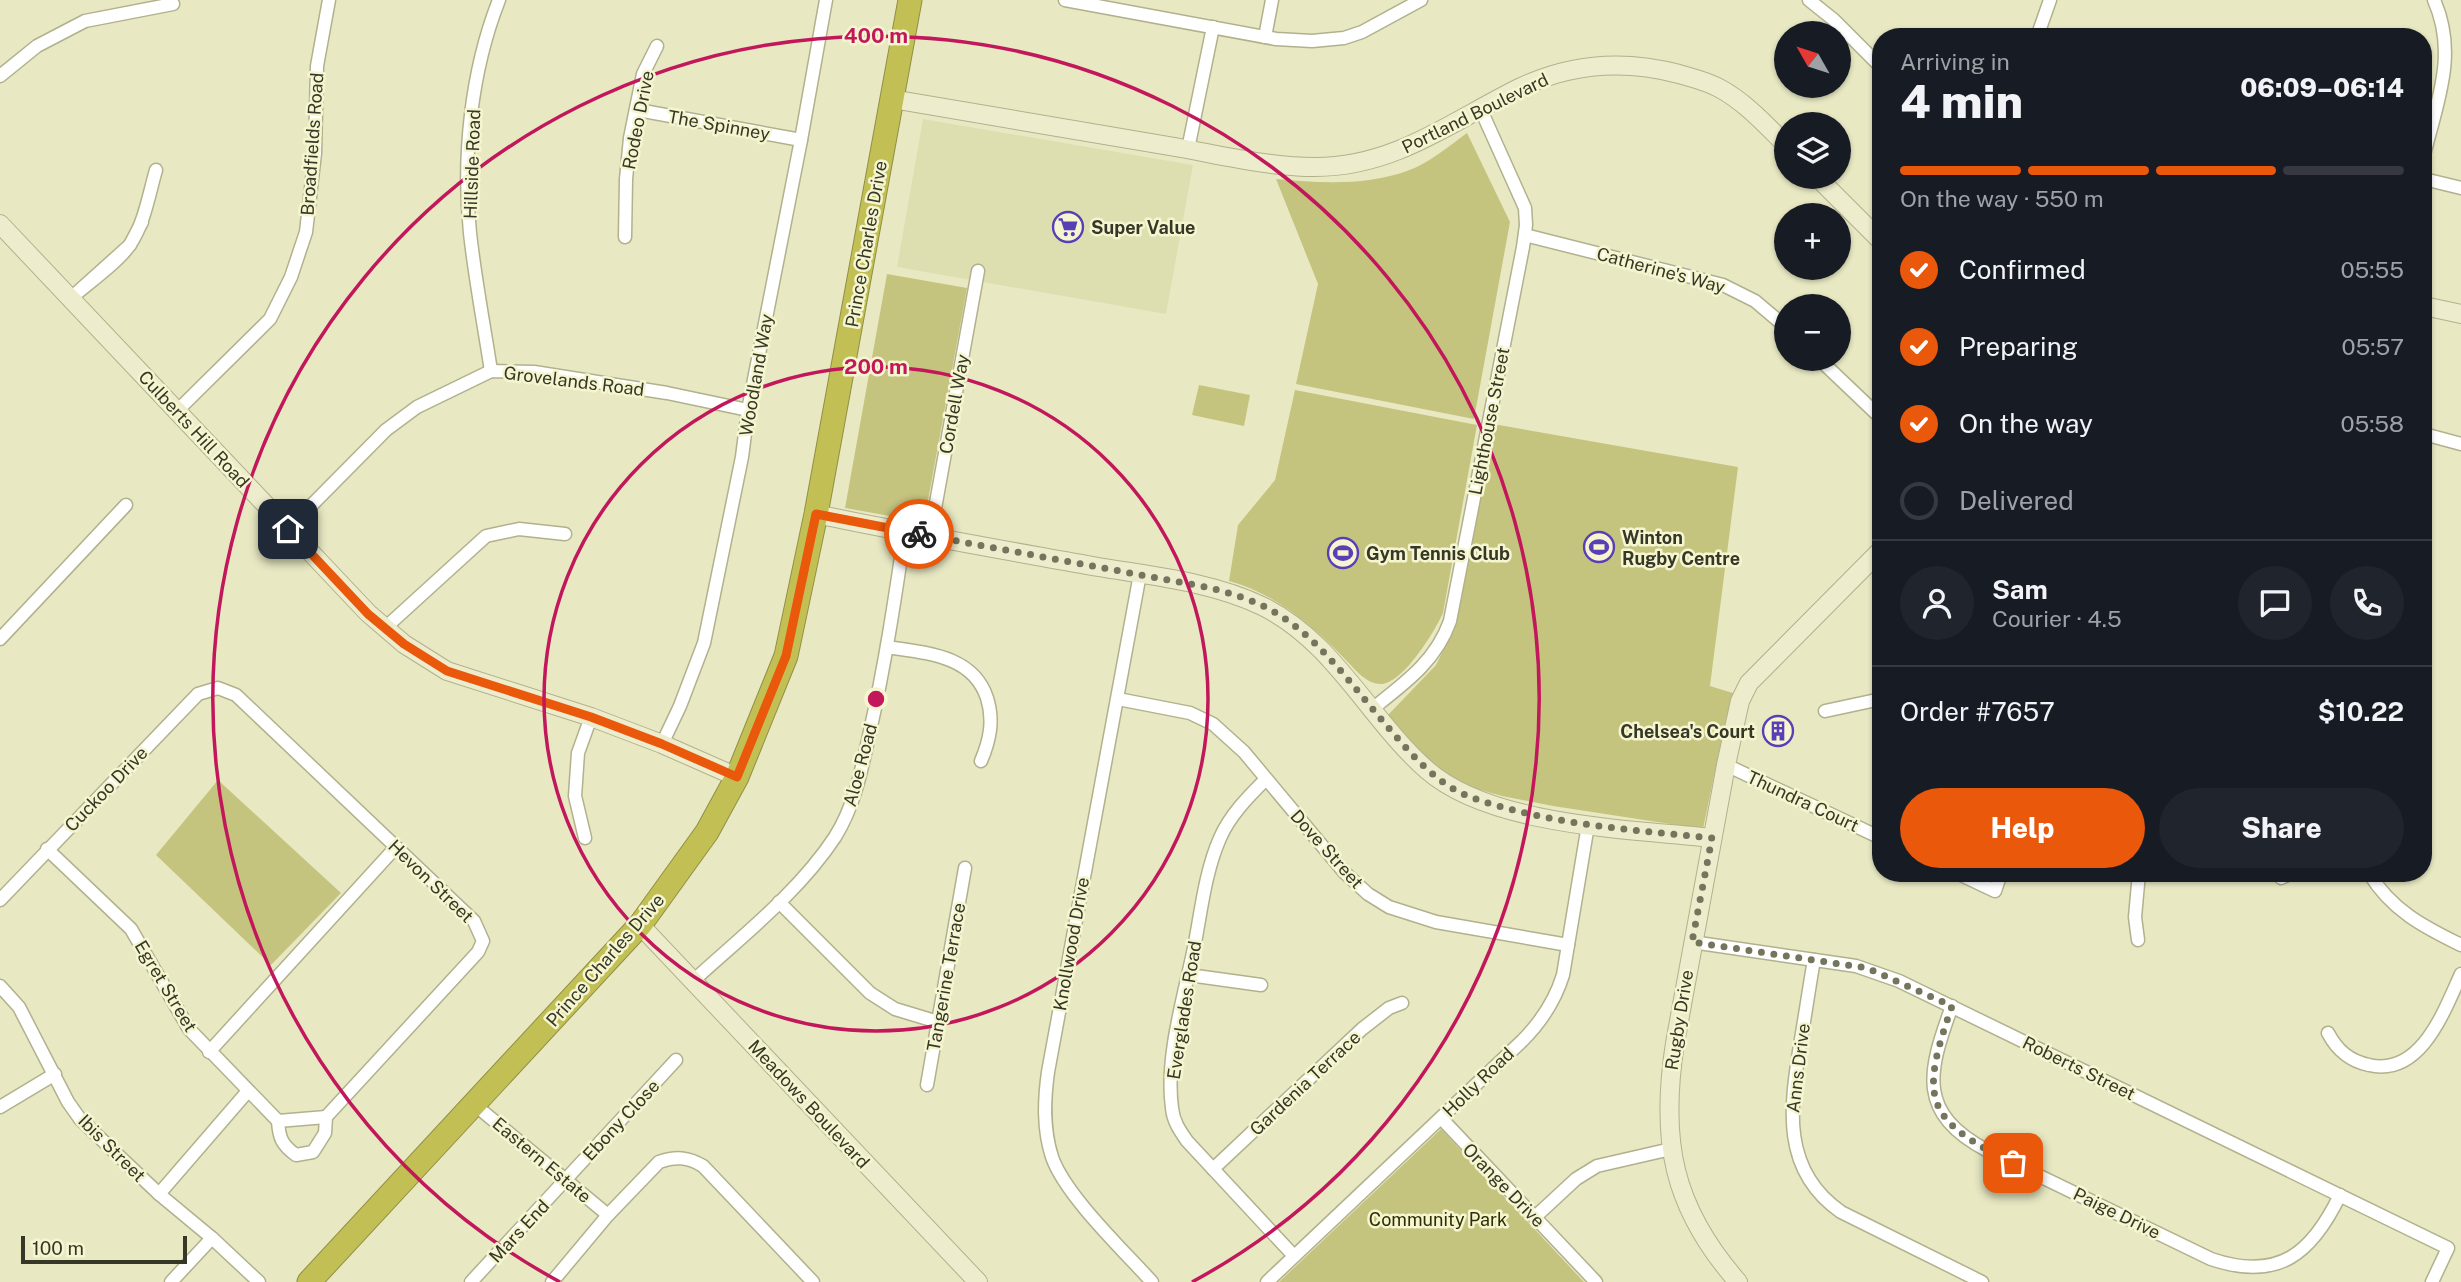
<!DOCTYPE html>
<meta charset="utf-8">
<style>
body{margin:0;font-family:"Public Sans",sans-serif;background:#20242c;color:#f1f3f6;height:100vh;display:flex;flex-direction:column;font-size:26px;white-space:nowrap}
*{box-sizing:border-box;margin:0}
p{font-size:23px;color:#9ea1a6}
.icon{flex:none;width:38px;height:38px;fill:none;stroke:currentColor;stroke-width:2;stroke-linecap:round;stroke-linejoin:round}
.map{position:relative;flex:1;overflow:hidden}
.side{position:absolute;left:1872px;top:28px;width:560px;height:854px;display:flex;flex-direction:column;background:#171b24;border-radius:28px;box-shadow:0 2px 5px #0004}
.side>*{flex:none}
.needle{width:46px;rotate:309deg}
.tools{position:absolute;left:1774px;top:21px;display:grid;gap:14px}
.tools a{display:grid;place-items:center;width:77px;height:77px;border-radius:50%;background:#171b24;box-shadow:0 2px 5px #0004;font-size:35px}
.scale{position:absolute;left:21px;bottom:18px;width:166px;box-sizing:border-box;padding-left:7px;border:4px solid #373728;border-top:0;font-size:19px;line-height:24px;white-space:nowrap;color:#373728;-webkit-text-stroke:5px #f5f6d0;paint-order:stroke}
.pin{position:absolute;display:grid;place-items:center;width:60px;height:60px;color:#fff;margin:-30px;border-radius:14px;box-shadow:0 4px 10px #0006}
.courier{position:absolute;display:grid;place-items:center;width:70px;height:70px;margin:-35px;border:5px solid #ea580c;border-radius:50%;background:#fff;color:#222;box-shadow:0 2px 9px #0007}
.summary em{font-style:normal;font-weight:800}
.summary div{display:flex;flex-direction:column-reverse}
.summary{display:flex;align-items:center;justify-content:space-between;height:119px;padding:0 28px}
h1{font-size:46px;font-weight:800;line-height:52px}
.bar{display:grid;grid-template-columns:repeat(4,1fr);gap:10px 7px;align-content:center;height:84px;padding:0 28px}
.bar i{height:9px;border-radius:5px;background:#363941}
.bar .on{background:#ea580c}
.bar p{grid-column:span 4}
.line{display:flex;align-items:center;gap:18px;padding:0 28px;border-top:2px solid #363941}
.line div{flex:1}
.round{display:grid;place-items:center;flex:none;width:74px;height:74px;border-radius:37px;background:#20242c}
ol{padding:0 28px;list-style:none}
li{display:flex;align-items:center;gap:21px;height:77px}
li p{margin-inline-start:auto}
li .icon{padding:7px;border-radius:50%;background:#ea580c;color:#fff;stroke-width:4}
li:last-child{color:#9ea1a6}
li i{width:38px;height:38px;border:4px solid #363941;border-radius:50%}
.primary-button{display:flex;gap:14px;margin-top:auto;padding:14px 28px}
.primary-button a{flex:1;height:80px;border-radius:42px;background:#ea580c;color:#fff;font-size:28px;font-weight:800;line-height:80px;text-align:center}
.primary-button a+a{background:#20242c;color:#f1f3f6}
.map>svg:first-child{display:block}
.built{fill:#dedfb1}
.green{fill:#c5c47f}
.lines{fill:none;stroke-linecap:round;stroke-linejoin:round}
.street-casing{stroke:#b1b18d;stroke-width:15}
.secondary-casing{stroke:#b1b18d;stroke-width:20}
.highway-casing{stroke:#918f45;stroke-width:25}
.street{stroke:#fff;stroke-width:12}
.secondary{stroke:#edeccc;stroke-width:18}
.highway{stroke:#c2bf54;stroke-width:23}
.done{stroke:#75755e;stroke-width:7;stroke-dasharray:0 12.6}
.route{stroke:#ea580c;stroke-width:9}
.ring{fill:none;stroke:#c2185b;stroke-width:3.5}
.labels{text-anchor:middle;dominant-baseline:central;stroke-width:5;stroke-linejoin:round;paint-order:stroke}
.street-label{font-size:18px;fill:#373728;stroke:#f5f6d0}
.poi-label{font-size:18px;font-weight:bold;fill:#373728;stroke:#f5f6d0;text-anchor:start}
.park-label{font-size:18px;fill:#2f2e02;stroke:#f5f6d0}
.centre{fill:#c2185b;stroke:#f5f6d0;stroke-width:3.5}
.ring-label{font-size:21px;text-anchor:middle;font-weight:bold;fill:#c2185b;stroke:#f5f6d0;stroke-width:5;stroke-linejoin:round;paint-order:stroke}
</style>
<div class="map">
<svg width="2461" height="1282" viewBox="0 0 2461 1282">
<rect width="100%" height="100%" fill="#e8e9c3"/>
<polygon class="built" points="923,119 1193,165 1166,314 897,267"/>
<g class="green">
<path d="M1467,133L1510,222L1474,419L1296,384L1318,284L1276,179C1320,183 1365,186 1407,171C1429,163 1448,147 1467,133Z"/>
<polygon points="887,274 967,288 924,522 845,508"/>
<polygon points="1199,385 1250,395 1244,426 1192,415"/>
<path d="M1295,390L1477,425L1443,613C1435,631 1404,682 1382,684C1366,685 1353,667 1343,657C1310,623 1275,594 1229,581L1238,525L1275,480Z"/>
<polygon points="1493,424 1738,467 1710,686 1736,694 1721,742 1703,829 1553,806 1502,796 1462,785 1428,760 1388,715 1436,665 1455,626"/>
<polygon points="218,780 341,893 271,965 156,855"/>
<polygon points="1441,1129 1584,1282 1279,1282"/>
</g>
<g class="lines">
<g class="street-casing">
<g id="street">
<polyline points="1065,0 1276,39 1312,41 1344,38 1362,32 1421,0"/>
<polyline points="1809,0 1834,20 1881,67"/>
<polyline points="1265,37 1272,0"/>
<polyline points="2037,37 2050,0"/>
<polyline points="0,76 37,46 85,21 173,4"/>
<polyline points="638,110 801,140"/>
<polyline points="1188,149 1213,27"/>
<path d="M2424,155C2437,102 2458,54 2434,0"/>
<polyline points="2424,179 2461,188"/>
<path d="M142,222L130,245L71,298C87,284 121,260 131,243C145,221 149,194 156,170"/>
<polyline points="1525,235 1723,285 1755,301 1787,328"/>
<polyline points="625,237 626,179 630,138 643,74 657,46"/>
<polyline points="1819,359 1881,418"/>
<path d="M491,371C484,325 475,279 470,233C462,157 471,71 499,0"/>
<polyline points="177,411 270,319 291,277 306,232 315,153 317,66 329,0"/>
<polyline points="2424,434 2461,444"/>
<polyline points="288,529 386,430 417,407 491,371 534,372 667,393 748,410"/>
<polyline points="930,536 978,271"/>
<path d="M1140,574L1048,1072C1044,1101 1043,1129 1052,1157C1065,1195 1124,1251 1152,1282"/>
<polyline points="385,628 486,536 519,529 565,534"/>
<polyline points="0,639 126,505"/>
<path d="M887,647C926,653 973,655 987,698C994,720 990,740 981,761"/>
<polyline points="1118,699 1190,713 1213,724 1244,752 1344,872 1368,894 1389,907 1436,922 1568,945"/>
<path d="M1372,709C1405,683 1436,661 1450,621L1523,247L1526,225L1525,208L1481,110"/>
<polyline points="1825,711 1881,699"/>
<polyline points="662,744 680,706 704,643 742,457 748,410 801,140 826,0"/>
<polyline points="1726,765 1881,838"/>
<path d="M1266,779C1248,797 1230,815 1220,838C1205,872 1201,912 1194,948C1184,997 1165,1058 1172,1108C1173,1121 1180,1131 1187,1141L1294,1256"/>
<polyline points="585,838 575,796 578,753 591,717"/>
<polyline points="47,849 131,929 189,1029 278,1121 326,1117"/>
<polyline points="1957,873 1995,891 2001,873"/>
<path d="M2369,873C2391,910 2424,927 2461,945"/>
<polyline points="2281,878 2292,873"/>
<path d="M0,900L198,694L218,688L236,695L474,921L483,941L478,952L326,1117L325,1133L313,1152L296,1155C282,1145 279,1138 278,1121"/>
<polyline points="779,902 870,993 895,1009 938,1022"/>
<polyline points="2138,940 2135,917 2139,873"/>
<polyline points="1692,942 1856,966 1899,981 2448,1248 2432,1282"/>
<path d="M1814,960C1809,988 1805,1017 1800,1045C1790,1108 1781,1170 1841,1212L1982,1282"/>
<polyline points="1189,975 1261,985"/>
<path d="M693,981C742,936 798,893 835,837C855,805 862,768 870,731C885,665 895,598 905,531"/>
<polyline points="0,986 19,1007 68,1102 80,1119 159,1194 212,1238 259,1282"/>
<path d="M1952,1006C1928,1072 1916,1113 1988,1151L2211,1259C2279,1282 2312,1253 2340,1195"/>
<path d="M2328,1033C2337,1050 2349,1061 2369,1065C2421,1077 2444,1011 2461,974"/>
<polyline points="209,1052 396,847"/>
<polyline points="927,1085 965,868"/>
<polyline points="475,1105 608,1215"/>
<polyline points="0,1107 55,1074"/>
<polyline points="1441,1118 1596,1282"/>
<polyline points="1213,1169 1362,1029 1389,1008 1402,1003"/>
<polyline points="159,1194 248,1091"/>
<polyline points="1535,1217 1576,1179 1597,1166 1671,1149"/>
<polyline points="171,1282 212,1238"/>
<polyline points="471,1282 676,1060"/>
<path d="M552,1282L608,1215L659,1162C676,1156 688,1157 703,1166L813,1282"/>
<path d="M1267,1282L1522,1041C1542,1021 1555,1001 1563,975L1588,825"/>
</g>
</g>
<g class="secondary-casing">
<g id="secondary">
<path d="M892,99C984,114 1076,130 1169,146C1217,154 1266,167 1315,167C1395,167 1452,121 1519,88C1571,63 1623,59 1679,74C1692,78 1706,81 1719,88C1744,101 1766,125 1787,146"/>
<polyline points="1817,177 1881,241"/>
<polyline points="0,224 368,613 404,644 447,671 591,717 662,744 737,777"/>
<polyline points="2424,306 2461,314"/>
<path d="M816,514C910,534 1004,550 1098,567C1152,576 1213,582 1262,606C1334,641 1369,719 1427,770C1491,826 1629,829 1712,838"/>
<polyline points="640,925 978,1282"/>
<path d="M1738,1282C1672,1207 1660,1140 1675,1043L1726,765L1740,701L1749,683L1881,550"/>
</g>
</g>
<g class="highway-casing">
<polyline id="highway" points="309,1282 640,925 707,832 737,777 786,656 816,514 910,0"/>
</g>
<use href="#street" class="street"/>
<use href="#secondary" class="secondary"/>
<use href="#highway" class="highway"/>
</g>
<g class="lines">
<path class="done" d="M919,534L1206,587C1230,593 1255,600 1276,613C1321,640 1353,687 1387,726C1407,749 1426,772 1452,788C1472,800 1495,805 1517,811C1581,827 1646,831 1712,838L1692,942L1867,968L1952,1006C1920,1098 1923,1119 2013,1163"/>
<polyline class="route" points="288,529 368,614 404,644 447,671 591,717 662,744 737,777 786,656 816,514 919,534"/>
</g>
<g class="ring">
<circle cx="876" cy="699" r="332"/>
<path d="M560 1282A663 663 0 1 1 1192 1282"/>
</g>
<defs>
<g id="supermarket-ring" transform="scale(1.575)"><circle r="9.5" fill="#f5f6d0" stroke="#5a3eb6" stroke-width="1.5"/><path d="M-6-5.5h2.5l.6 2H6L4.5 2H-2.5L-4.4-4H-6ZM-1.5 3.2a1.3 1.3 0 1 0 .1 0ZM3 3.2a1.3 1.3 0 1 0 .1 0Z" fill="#5a3eb6"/></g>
<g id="stadium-ring" transform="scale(1.575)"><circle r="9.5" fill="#f5f6d0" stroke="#5a3eb6" stroke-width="1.5"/><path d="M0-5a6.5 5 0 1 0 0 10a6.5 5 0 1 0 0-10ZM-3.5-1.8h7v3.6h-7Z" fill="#5a3eb6"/></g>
<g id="building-ring" transform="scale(1.575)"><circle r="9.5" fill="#f5f6d0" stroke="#5a3eb6" stroke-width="1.5"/><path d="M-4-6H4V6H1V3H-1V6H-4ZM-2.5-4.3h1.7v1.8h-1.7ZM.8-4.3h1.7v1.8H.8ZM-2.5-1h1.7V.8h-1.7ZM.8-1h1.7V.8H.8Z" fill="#5a3eb6"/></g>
</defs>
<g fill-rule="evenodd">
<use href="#supermarket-ring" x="1068" y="227"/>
<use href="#stadium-ring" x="1599" y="547"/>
<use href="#stadium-ring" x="1343" y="553"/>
<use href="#building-ring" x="1778" y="731"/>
</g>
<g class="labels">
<g class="street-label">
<text transform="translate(1475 113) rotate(-26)">Portland Boulevard</text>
<text transform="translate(638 120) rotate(-79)">Rodeo Drive</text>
<text transform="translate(719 125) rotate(10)">The Spinney</text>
<text transform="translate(312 144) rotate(-86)">Broadfields Road</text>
<text transform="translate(472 164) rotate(-88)">Hillside Road</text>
<text transform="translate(866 244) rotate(-80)">Prince Charles Drive</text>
<text transform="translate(1661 270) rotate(15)">Catherine's Way</text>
<text transform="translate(756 375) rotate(-80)">Woodland Way</text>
<text transform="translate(574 381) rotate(7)">Grovelands Road</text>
<text transform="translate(954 404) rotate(-80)">Cordell Way</text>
<text transform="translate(1489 421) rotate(-79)">Lighthouse Street</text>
<text transform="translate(194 429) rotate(47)">Culberts Hill Road</text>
<text transform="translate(860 765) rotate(-75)">Aloe Road</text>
<text transform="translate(106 789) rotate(-46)">Cuckoo Drive</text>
<text transform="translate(1803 801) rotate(25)">Thundra Court</text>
<text transform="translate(1327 849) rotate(48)">Dove Street</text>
<text transform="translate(431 881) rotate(44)">Hevon Street</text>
<text transform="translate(1071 944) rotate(-80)">Knollwood Drive</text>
<text transform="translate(605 960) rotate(-49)">Prince Charles Drive</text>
<text transform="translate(946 977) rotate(-80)">Tangerine Terrace</text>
<text transform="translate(166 986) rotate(59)">Egret Street</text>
<text transform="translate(1184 1010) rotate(-81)">Everglades Road</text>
<text transform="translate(1679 1020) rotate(-81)">Rugby Drive</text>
<text transform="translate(1798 1068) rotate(-83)">Anns Drive</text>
<text transform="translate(2079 1068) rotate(26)">Roberts Street</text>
<text transform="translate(1478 1082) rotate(-44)">Holly Road</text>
<text transform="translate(1305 1083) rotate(-43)">Gardenia Terrace</text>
<text transform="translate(809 1104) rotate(47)">Meadows Boulevard</text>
<text transform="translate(621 1120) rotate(-47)">Ebony Close</text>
<text transform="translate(112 1148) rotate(45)">Ibis Street</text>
<text transform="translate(542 1160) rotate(40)">Eastern Estate</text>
<text transform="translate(1504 1185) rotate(46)">Orange Drive</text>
<text transform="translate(2117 1213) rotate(26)">Paige Drive</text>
<text transform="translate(519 1231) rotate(-47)">Mars End</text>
</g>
<g class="poi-label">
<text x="1091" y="227">Super Value</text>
<text x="1622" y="537">Winton<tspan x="1622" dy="21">Rugby Centre</tspan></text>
<text x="1366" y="553">Gym Tennis Club</text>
<text x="1755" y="731" text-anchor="end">Chelsea's Court</text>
</g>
<g class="park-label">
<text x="1438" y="1219">Community Park</text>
</g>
</g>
<circle cx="876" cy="699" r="10" class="centre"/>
<g class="ring-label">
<text x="876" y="43">400 m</text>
<text x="876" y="374">200 m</text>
</g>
</svg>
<div class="tools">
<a><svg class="needle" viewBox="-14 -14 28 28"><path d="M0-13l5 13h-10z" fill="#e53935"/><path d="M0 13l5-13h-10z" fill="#9ea1a6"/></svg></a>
<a><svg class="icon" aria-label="layers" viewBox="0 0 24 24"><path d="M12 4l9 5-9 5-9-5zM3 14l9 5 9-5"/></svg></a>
<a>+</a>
<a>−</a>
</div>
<div class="scale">100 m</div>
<div class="pin" style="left:2013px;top:1163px;background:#ea580c"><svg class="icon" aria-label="bag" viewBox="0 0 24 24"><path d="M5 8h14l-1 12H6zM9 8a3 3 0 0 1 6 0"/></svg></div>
<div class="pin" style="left:288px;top:529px;background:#1f2937"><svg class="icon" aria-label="home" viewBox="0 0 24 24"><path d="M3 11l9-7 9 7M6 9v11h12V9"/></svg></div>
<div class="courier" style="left:919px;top:534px"><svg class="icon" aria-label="bike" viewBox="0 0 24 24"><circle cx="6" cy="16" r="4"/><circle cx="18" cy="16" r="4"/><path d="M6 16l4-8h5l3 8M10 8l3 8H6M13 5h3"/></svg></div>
<section class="side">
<div class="summary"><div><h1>4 min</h1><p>Arriving in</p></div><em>06:09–06:14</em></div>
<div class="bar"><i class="on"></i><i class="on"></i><i class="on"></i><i></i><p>On the way · 550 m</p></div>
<ol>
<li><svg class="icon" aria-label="check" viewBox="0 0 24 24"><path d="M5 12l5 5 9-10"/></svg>Confirmed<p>05:55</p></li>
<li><svg class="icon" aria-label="check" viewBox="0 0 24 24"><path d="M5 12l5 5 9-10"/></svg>Preparing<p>05:57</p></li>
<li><svg class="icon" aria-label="check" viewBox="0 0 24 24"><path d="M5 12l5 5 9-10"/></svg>On the way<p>05:58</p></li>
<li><i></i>Delivered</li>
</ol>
<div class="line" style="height:126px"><a class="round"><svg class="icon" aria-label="person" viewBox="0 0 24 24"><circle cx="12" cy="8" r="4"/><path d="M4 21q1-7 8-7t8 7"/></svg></a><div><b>Sam</b><p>Courier · 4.5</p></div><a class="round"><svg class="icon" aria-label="chat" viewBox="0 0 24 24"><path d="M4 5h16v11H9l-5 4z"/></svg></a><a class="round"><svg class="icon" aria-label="phone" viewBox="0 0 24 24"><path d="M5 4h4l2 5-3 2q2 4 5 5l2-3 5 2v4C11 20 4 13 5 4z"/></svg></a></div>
<div class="line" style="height:91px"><div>Order #7657</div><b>$10.22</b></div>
<div class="primary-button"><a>Help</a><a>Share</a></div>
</section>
</div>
